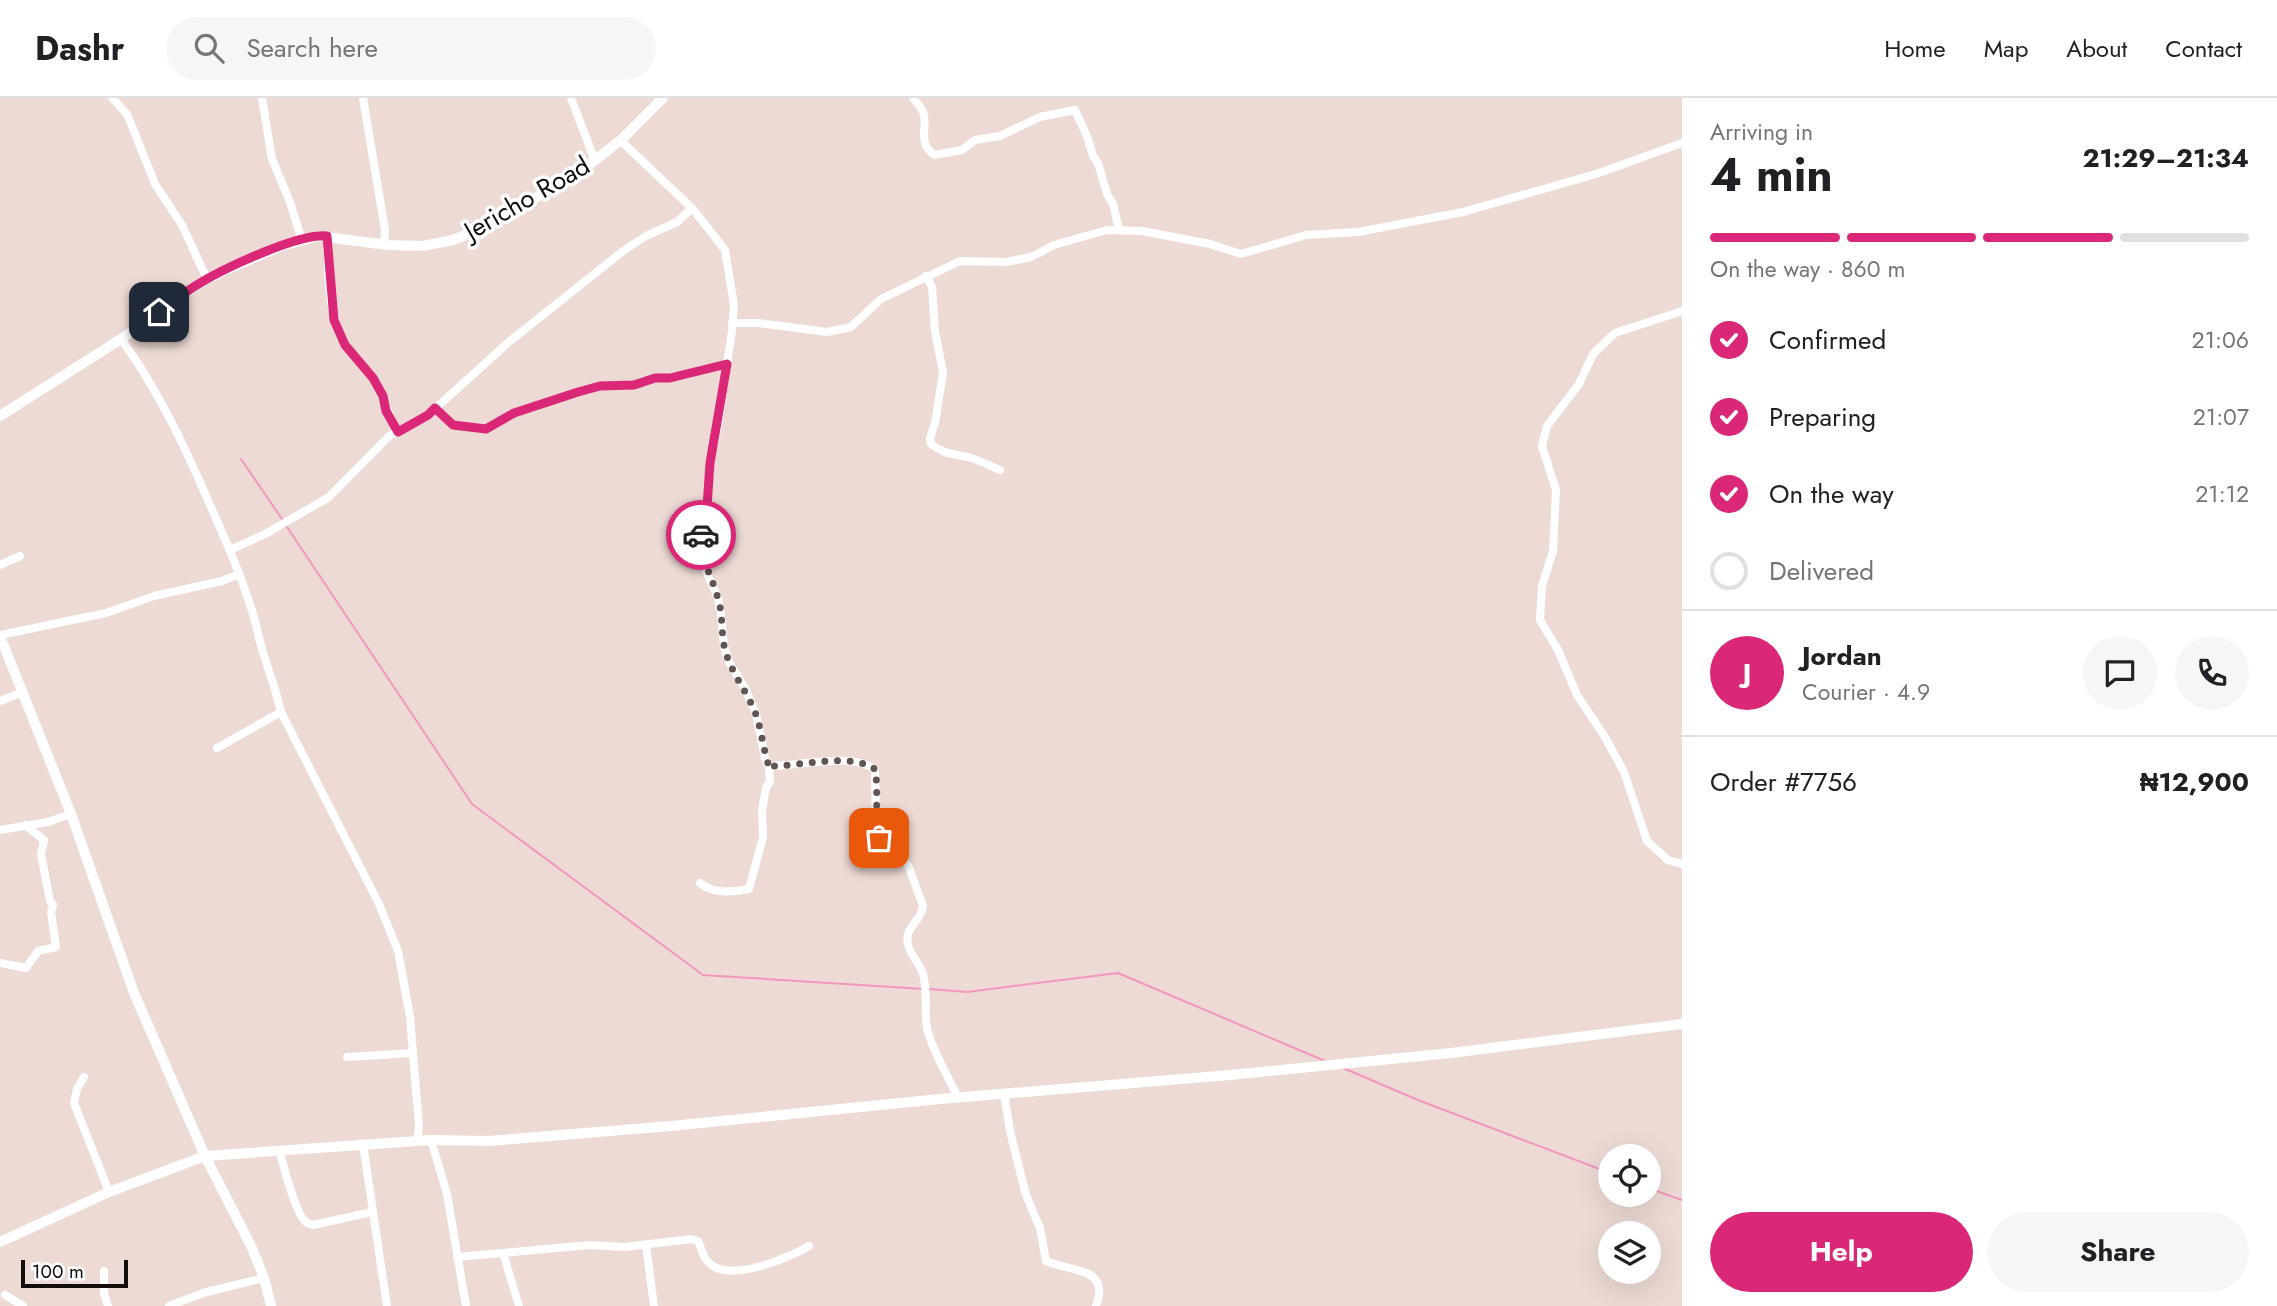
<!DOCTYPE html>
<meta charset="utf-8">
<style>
body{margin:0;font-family:Jost,sans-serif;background:#f6f6f6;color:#202124;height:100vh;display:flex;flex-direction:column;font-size:26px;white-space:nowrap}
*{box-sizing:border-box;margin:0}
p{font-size:23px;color:#757577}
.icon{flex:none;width:38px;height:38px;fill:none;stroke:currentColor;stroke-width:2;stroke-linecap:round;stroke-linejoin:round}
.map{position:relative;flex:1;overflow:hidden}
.panel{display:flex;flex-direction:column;background:#fff;width:595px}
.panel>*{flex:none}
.buttons{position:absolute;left:1598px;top:1046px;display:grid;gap:14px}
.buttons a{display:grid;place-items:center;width:63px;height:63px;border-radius:50%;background:#fff;box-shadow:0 7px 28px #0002;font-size:35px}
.scale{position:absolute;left:21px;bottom:18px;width:107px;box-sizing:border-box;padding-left:7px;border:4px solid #130d0b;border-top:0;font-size:19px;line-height:24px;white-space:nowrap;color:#130d0b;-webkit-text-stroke:5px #fff;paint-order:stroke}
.pin{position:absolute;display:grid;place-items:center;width:60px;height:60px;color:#fff;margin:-30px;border-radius:14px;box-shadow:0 4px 10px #0006}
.courier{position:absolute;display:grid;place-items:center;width:70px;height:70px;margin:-35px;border:5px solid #db2777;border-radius:50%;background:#fff;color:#222;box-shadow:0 2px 9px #0007}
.summary em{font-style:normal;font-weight:700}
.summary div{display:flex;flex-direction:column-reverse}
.summary{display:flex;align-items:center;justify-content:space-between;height:119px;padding:0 28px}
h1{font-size:46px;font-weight:700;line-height:52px}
.bar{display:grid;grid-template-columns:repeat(4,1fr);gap:10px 7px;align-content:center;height:84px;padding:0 28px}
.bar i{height:9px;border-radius:5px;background:#e0e0e0}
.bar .on{background:#db2777}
.bar p{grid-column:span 4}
.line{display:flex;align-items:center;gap:18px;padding:0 28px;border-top:2px solid #e0e0e0}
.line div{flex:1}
.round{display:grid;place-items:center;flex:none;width:74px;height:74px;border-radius:37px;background:#f6f6f6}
ol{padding:0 28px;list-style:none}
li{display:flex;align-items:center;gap:21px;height:77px}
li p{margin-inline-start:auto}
li .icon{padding:7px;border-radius:50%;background:#db2777;color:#fff;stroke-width:4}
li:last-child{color:#757577}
li i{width:38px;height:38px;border:4px solid #e0e0e0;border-radius:50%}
.primary-button{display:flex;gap:14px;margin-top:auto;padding:14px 28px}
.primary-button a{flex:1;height:80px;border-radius:42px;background:#db2777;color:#fff;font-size:28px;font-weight:700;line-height:80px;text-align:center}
.primary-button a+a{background:#f6f6f6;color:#202124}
header{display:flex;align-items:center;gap:42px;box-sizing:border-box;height:98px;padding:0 35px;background:#fff;border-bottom:2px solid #e0e0e0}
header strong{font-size:33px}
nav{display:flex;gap:38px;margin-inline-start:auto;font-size:24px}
.search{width:490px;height:63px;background:#f6f6f6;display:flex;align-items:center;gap:18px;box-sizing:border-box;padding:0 24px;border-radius:38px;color:#757577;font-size:26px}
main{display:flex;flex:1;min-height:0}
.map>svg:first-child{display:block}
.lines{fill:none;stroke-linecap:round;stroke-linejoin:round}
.stream{stroke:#f197bd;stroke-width:2}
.street{stroke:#fff;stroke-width:8}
.secondary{stroke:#fff;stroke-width:10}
.done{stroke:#5f5552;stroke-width:7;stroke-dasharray:0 12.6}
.route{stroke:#db2777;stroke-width:9}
.labels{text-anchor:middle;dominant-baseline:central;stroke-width:7;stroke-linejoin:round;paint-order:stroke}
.street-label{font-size:26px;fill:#130d0b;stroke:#fff}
</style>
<header>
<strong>Dashr</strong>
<div class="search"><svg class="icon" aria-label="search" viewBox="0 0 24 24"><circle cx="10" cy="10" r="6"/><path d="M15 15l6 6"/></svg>Search here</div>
<nav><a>Home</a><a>Map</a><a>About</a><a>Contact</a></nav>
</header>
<main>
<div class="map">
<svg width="1682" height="1208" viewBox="0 0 1682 1208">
<rect width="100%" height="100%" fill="#eddad5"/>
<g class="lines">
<g class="stream">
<polyline points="241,361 282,421"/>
<polyline points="287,429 472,706 703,877 924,891"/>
<polyline points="929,891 967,894 1118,875 1325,963"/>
<polyline points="1343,970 1418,1002 1610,1075"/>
<polyline points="1648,1090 1682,1102"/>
</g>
<g class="street">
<polyline points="112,0 127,16 155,86 182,127 207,181"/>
<polyline points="262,0 272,61 290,104 302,143"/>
<polyline points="363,0 385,132 384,146"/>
<polyline points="571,0 595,63"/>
<path d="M913,0C916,4 921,9 923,14C929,30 916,42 934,57L962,52L975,42L1000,38L1040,19L1075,12L1087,38L1093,58L1098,65L1107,96L1113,106L1119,132"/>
<polyline points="621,43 693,111 725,152 734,207 732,233 717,333 710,365 707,409 701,432 701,445 706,473 718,500 721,517 724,548 729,564 745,590 756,616 765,660 770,671"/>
<path d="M327,138C329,173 326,215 345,246C353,260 368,270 375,284C385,301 388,318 398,334"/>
<path d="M926,178L932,189L935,233L943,275L935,325L930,340L931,346C943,356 953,356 968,359C979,362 990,368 1000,372"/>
<polyline points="1682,213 1615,235 1593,256 1579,286 1547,328 1542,348 1556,392 1553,453 1542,488 1540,522 1558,552 1577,597 1605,639 1624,674 1647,743 1668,762 1682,766"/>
<polyline points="732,225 758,225 827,234 851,229 881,201 960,163 1007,164 1031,159 1054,147 1107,132 1142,133 1210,146 1241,156 1306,137 1358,134 1463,114 1596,76 1682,45"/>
<path d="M121,241C155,287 180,339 203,391C221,432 240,473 253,516C256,526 258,537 261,547C267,570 276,591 281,614L379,806L398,853L410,919L419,1028L417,1043"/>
<polyline points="435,310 453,327 486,331 514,315 577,294 600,288 634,287 655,280 670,280 727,266"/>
<polyline points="230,452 267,435 329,399 389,338 428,317 510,243 623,153 646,138 677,124 692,110"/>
<polyline points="0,467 20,458"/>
<polyline points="0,537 106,515 154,498 222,483 239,476"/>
<polyline points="0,603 23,594"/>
<polyline points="217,650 281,614"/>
<polyline points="0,732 48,724 71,716"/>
<path d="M700,785C712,796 734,794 749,791L763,739L762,712L766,690L770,683L769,672L773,668C798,668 855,654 875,672L876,734L879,740L908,767L923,808C922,820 911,826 908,836C904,852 919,863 923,876C928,893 924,912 927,930C931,950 949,980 958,1000"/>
<polyline points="0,865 26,870 38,853 56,849 51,814 53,807 50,803 41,756 44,742 25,727"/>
<polyline points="347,959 412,955"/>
<polyline points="84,979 77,991 74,1005 109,1094"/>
<path d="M1004,995L1010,1033L1026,1097L1040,1130L1046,1163C1070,1174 1111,1168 1096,1208"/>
<polyline points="431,1042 447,1096 466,1208"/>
<polyline points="363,1046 387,1208"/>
<path d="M279,1052C284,1068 294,1111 304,1122C307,1126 308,1125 313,1127L372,1114"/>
<polyline points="646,1147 654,1208"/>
<polyline points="503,1155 519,1208"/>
<path d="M457,1159L590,1147L624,1149L691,1141L698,1143C701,1149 703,1159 708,1164C728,1186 788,1160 809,1148"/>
<polyline points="104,1173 104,1195 108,1208"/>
<polyline points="5,1197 23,1208"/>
<polyline points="169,1208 203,1195 264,1180"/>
</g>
<g class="secondary">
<polyline points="0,318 121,241 198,186 223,173 282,148 318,138 387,147 423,148 453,142 488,128 580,74 622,41 663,0"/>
<polyline points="0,538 71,716 134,895 205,1058 252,1150 264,1180 271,1208"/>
<polyline points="0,1144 109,1094 205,1058 431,1042 488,1043 671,1028 940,1001 1230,977 1451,955 1682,926"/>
</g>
</g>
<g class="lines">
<path class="done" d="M701,437C702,466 712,478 719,504C723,520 721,536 725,552C731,574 746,592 755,614C762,632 763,653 770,671L773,668C798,668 855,654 876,672L877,704L875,724L879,740"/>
<path class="route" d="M159,214C173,204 186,193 200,185C225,170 299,135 327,138L334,222L345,247L373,280L383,298L386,313L398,334L428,317L435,310L453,327L486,331L514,315L578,294L600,288L634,287L655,280H670L727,266L710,365L707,409L701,437"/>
</g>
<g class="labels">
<g class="street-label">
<text transform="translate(527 100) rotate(-30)">Jericho Road</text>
</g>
</g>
</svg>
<div class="buttons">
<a><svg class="icon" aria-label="locate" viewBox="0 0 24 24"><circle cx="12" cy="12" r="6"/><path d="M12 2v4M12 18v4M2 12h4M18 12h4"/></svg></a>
<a><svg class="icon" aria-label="layers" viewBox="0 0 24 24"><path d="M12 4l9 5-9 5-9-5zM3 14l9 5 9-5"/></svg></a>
</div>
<div class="scale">100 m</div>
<div class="pin" style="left:879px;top:740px;background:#ea580c"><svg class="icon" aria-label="bag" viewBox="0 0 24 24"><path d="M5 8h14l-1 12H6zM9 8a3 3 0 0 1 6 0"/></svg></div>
<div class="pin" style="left:159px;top:214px;background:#1f2937"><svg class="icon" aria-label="home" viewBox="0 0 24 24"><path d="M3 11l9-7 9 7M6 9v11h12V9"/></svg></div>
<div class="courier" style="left:701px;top:437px"><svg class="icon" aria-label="car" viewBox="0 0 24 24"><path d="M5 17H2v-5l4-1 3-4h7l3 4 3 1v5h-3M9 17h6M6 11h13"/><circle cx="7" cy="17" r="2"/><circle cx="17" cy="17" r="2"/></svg></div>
</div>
<section class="panel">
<div class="summary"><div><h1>4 min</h1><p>Arriving in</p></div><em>21:29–21:34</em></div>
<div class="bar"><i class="on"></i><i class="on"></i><i class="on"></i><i></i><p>On the way · 860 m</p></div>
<ol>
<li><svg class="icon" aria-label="check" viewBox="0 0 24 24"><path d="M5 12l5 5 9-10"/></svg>Confirmed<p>21:06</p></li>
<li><svg class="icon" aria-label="check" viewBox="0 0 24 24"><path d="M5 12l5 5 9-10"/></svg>Preparing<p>21:07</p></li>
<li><svg class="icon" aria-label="check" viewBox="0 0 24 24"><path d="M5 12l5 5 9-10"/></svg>On the way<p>21:12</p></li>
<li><i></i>Delivered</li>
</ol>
<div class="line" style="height:126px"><b class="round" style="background:#db2777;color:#fff">J</b><div><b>Jordan</b><p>Courier · 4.9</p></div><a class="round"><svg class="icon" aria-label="chat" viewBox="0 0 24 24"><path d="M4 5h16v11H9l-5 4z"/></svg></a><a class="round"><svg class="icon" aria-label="phone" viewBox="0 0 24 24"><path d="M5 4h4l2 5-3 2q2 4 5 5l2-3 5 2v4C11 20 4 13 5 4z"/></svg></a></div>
<div class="line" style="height:91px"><div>Order #7756</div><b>₦12,900</b></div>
<div class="primary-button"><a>Help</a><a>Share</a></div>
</section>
</main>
